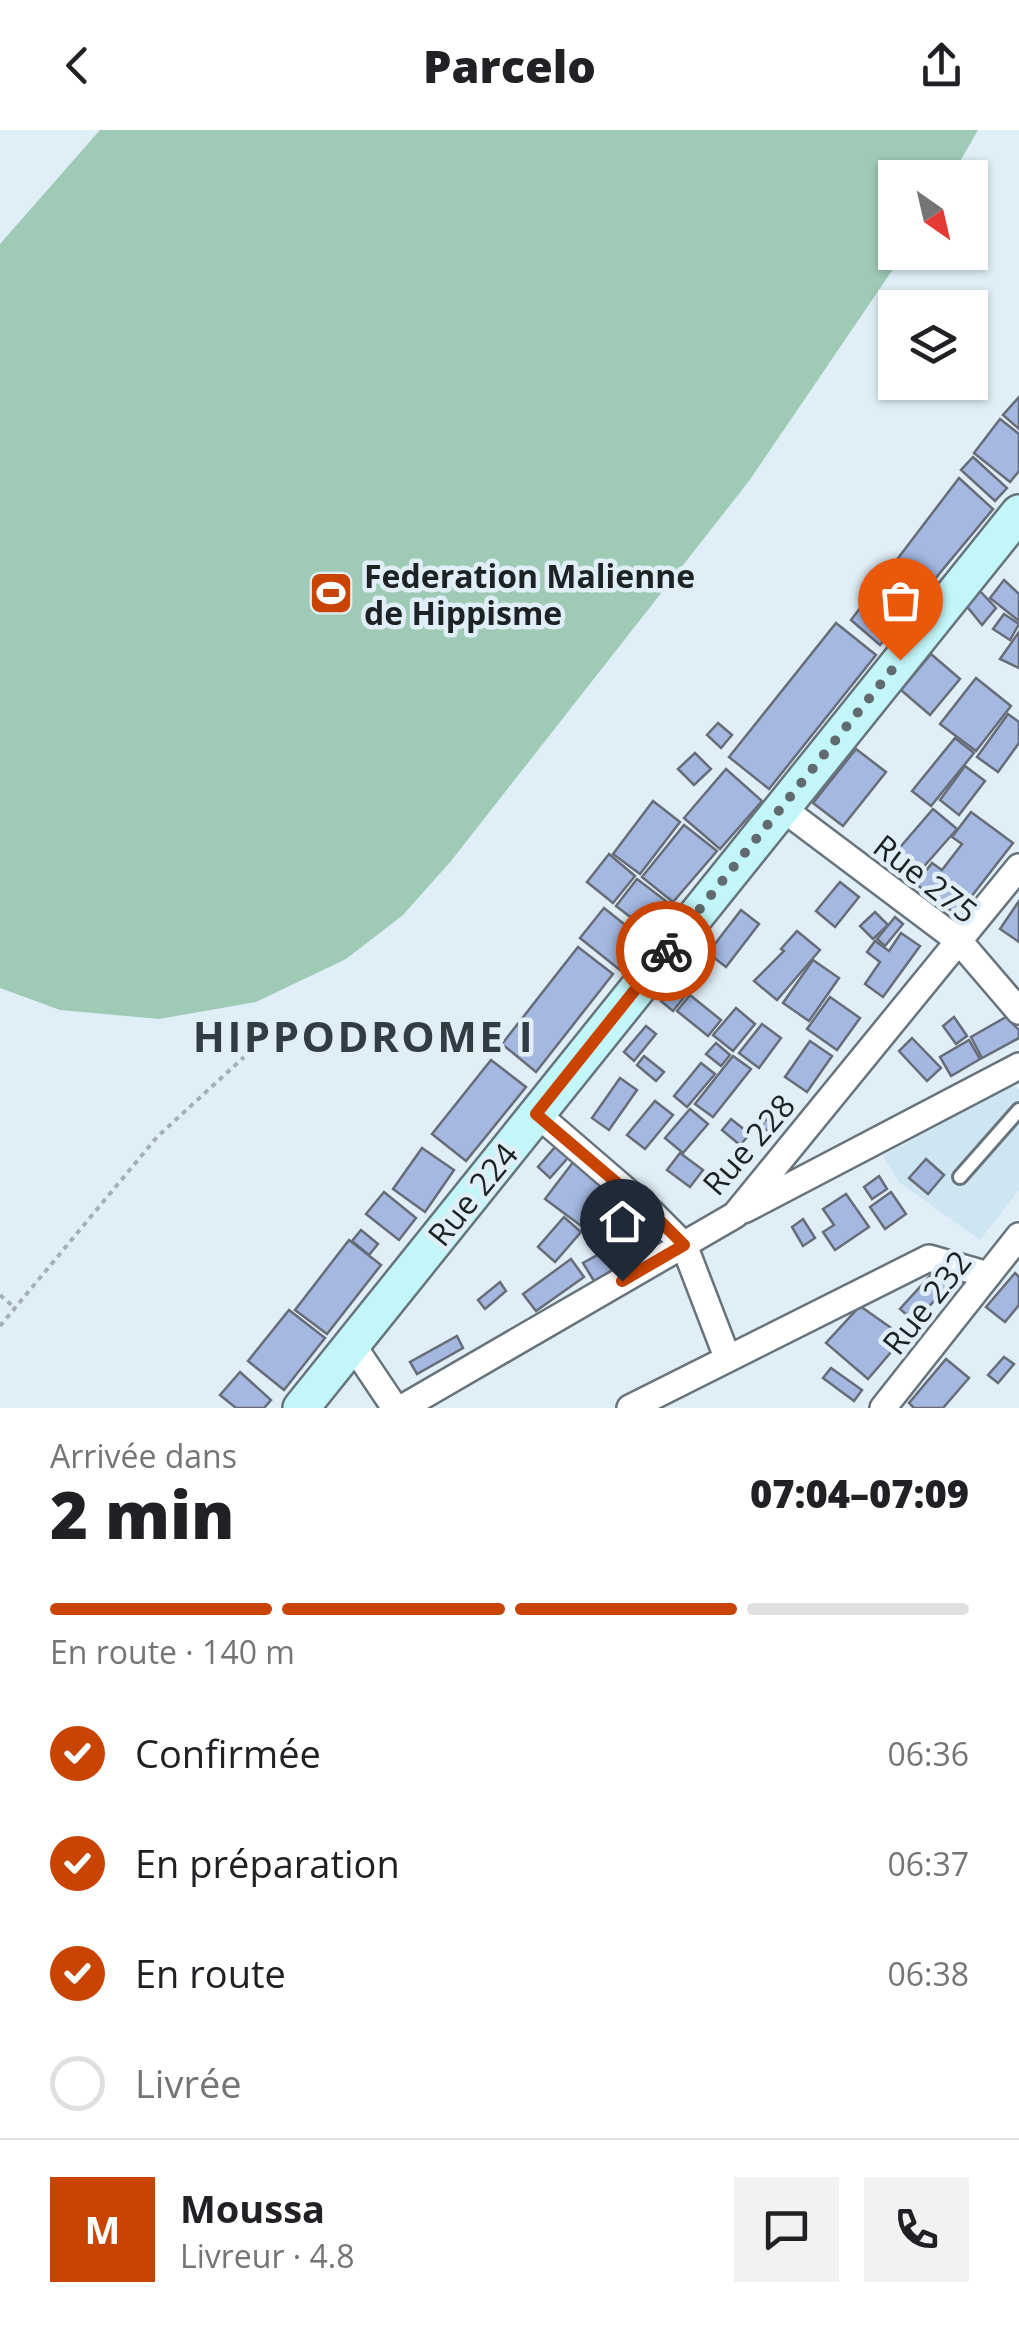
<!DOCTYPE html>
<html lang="fr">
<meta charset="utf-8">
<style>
body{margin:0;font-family:"Open Sans",sans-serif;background:#f2f2f2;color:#202124;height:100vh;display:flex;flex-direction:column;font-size:38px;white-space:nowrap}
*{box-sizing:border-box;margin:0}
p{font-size:32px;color:#757577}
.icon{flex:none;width:55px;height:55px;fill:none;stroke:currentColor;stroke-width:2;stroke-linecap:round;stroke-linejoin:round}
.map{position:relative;height:1278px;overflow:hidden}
.side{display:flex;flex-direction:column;background:#fff;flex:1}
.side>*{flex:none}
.needle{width:65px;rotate:146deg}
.fabs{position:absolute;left:878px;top:30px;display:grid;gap:20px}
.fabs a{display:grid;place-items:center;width:110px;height:110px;border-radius:0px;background:#fff;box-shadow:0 2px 8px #0004;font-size:50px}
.pin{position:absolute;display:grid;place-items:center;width:85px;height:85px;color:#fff;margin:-102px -42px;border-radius:50% 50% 50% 0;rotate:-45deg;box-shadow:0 0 10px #0007}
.pin .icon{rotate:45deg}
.courier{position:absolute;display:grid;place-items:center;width:100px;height:100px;margin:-50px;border:8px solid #c94301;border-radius:50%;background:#fff;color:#222;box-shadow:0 2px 12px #0007}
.summary em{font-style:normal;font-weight:800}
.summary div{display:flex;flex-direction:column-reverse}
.summary{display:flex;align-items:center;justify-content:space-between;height:170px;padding:0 50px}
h1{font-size:65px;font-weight:800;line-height:75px}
.bar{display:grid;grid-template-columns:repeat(4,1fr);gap:15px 10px;align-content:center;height:120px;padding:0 50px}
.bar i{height:12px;border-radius:8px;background:#e0e0e0}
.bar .active{background:#c94301}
.bar p{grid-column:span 4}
.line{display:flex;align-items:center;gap:25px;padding:0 50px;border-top:2px solid #e0e0e0}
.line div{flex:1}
.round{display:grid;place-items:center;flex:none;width:105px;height:105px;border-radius:0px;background:#f2f2f2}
ol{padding:0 50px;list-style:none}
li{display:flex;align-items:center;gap:30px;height:110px}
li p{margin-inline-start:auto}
li .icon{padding:10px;border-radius:50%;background:#c94301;color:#fff;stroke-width:4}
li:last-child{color:#757577}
li i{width:55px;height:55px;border:5px solid #e0e0e0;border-radius:50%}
header{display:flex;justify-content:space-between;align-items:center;height:130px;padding:0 50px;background:#fff;font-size:45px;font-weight:800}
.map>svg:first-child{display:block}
.built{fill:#cee5f2}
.green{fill:#9fcab5}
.building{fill:#a4b8e1;stroke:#676d78;stroke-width:2.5}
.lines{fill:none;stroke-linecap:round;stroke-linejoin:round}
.lane-casing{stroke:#67747b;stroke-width:18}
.street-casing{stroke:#67747b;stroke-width:30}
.secondary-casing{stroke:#67747b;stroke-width:40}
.path{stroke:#a4afb6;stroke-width:4;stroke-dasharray:5 5;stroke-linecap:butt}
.lane{stroke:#fff;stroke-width:12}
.street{stroke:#fff;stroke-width:25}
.secondary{stroke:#c2f6f8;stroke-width:35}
.done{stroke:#616a6e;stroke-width:10;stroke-dasharray:0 18}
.route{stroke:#c94301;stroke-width:12}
.labels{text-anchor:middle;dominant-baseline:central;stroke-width:9;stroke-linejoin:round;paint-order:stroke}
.poi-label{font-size:32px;font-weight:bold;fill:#1d2225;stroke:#e0eff7;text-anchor:start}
.street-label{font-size:32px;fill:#1d2225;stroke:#e0eff7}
.district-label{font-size:42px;font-weight:bold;letter-spacing:2.5px;fill:#313d43;stroke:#e0eff7}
</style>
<header><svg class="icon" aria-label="back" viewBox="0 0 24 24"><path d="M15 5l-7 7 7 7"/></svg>Parcelo<svg class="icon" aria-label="share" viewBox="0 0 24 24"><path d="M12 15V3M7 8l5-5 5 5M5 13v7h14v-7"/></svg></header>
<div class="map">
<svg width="1019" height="1278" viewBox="0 0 1019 1278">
<rect width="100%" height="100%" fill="#e0eff7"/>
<polygon class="built" points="1014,956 1019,959 1019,1060 980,1110 899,1052 883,1026 1006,958"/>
<polygon class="green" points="100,0 978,0 951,47 895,48 895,122 904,123 749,351 451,731 403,785 346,829 256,872 159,889 60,880 0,858 0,114"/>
<g class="building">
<polygon points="1019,267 1019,299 1003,285"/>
<polygon points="1000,289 1019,304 1019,341 1010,352 974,323"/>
<polygon points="973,327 1007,358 995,371 961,340"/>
<polygon points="959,348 993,379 880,515 851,490"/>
<polygon points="1004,450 1019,464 1019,491 990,468"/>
<polygon points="979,460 996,478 982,495 965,474"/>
<polygon points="1004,484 1019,494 1010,510 993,499"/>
<polygon points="836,493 876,525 769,659 729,627"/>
<polygon points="1019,502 1019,538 1000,529"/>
<polygon points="931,524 960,549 930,585 901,560"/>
<polygon points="976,548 1011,576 976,621 940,594"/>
<polygon points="1008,584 1019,592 1019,613 998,642 977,627"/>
<polygon points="718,593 732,605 721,618 707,605"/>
<polygon points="955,608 974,623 931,676 912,661"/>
<polygon points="856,619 886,642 843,696 813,673"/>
<polygon points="695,623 711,639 694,655 678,639"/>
<polygon points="965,636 985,651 959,685 940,670"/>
<polygon points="726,639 762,671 720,719 684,688"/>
<polygon points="653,671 680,692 640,744 613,724"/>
<polygon points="933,679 957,699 912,750 889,730"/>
<polygon points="971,682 1013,713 957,785 916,754 932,733 942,740 962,714 952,707"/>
<polygon points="684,695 717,721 673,772 642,747"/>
<polygon points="609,724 635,746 613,773 587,752"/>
<polygon points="637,749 671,775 650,802 616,776"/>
<polygon points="840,752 859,767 835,797 816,781"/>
<polygon points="1019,771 1019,812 1000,799"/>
<polygon points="604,778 644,810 620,840 580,808"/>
<polygon points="741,780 759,794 726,837 708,823"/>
<polygon points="875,782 888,795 873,809 860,796"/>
<polygon points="895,787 903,794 885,816 877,809"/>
<polygon points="797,801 820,820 777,870 754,851 784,821 781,819"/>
<polygon points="901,803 920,816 883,867 865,854 880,832 867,822 875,811 889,821"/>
<polygon points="578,817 613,844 536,942 502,914"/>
<polygon points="813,830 839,848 809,891 783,873"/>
<polygon points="678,850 690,860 673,881 661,871"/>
<polygon points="690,865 721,890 708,906 677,881"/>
<polygon points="830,867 860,888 837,920 807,899"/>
<polygon points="736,878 755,894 733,921 713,905"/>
<polygon points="954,887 967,906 956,914 943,896"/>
<polygon points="1006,887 1019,900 1019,908 982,928 971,907"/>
<polygon points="762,894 781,908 759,938 739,923"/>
<polygon points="646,896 656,904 634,931 624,922"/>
<polygon points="912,908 941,938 927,951 899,921"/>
<polygon points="969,910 980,929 951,946 940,927"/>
<polygon points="810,911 832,926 807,962 785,947"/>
<polygon points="716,913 730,925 721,936 706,924"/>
<polygon points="644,926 664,942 656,951 637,935"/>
<polygon points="733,926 751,939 713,987 695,974"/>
<polygon points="491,930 526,957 466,1031 432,1004"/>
<polygon points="701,933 715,944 687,977 674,966"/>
<polygon points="620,948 637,960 609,1000 592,988"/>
<polygon points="655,971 673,985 645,1019 627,1005"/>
<polygon points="690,979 708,994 683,1023 665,1008"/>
<polygon points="774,980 784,989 771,1004 761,996"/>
<polygon points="731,989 750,1004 740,1015 722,1000"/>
<polygon points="561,1010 574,1021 550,1048 538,1037"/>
<polygon points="422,1018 454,1040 425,1082 393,1059"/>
<polygon points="680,1023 703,1040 690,1057 667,1040"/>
<polygon points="926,1029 944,1045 928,1064 909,1048"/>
<polygon points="574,1031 616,1063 588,1101 545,1069"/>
<polygon points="879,1046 887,1059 872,1069 864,1057"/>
<polygon points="384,1062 416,1088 399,1110 366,1084"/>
<polygon points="891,1062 906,1084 885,1099 870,1077"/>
<polygon points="846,1064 869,1097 835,1120 823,1102 834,1095 823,1079"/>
<polygon points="564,1087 581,1102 555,1132 538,1117"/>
<polygon points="803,1089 815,1108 803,1116 792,1097"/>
<polygon points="653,1094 663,1112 594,1151 583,1133"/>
<polygon points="361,1100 378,1114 369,1125 352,1111"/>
<polygon points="349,1110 381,1135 327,1204 295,1180"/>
<polygon points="571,1129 584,1147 536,1181 523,1164"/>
<polygon points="937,1138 952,1151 915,1192 900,1179"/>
<polygon points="1015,1143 1019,1147 1019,1175 1005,1192 986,1177"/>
<polygon points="500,1152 506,1161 485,1179 478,1170"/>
<polygon points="860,1176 904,1207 868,1249 826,1213"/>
<polygon points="289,1180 325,1208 284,1260 248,1231"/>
<polygon points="457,1206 463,1218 417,1244 410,1232"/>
<polygon points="1004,1227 1014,1234 998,1253 988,1245"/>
<polygon points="946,1229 969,1248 943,1278 914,1278 909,1273"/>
<polygon points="831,1238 862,1260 854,1271 823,1248"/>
<polygon points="240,1242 271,1270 264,1278 236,1278 220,1265"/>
</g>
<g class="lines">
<g class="lane-casing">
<polyline id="lane" points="960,1047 1019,980"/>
</g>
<g class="street-casing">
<g id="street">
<polyline points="782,678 959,811 1019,881"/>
<polyline points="536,983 651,1082 684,1115 727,1227"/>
<polyline points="744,1080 1019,936"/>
<polyline points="352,1214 395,1278"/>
<polyline points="402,1278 735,1085 1019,737"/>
<polyline points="630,1278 929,1128 988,1145"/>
<polyline points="883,1278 1019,1106"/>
</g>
</g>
<g class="secondary-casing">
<polyline id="secondary" points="301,1278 1019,383"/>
</g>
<g class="path">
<polyline points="0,1165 15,1178"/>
<polyline points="0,1196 157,1007 244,927"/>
</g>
<use href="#lane" class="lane"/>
<use href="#street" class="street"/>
<use href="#secondary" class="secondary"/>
</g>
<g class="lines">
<polyline class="done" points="666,821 900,530"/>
<polyline class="route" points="622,1151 684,1115 651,1082 536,984 666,821"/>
</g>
<defs>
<g id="stadium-square" transform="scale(2.25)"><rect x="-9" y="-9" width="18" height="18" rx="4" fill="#c94301" stroke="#e0eff7"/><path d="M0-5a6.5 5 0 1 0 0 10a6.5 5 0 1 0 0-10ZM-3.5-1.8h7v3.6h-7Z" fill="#fff"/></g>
</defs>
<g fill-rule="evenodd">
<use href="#stadium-square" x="331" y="463"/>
</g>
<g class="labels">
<g class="poi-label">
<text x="364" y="445">Federation Malienne<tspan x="364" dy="37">de Hippisme</tspan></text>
</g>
<g class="street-label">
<text transform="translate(926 748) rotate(38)">Rue 275</text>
<text transform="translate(748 1014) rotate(-49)">Rue 228</text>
<text transform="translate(472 1064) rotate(-51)">Rue 224</text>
<text transform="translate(926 1172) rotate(-52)">Rue 232</text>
</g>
<g class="district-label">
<text x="364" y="905">HIPPODROME I</text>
</g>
</g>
</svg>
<div class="fabs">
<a><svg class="needle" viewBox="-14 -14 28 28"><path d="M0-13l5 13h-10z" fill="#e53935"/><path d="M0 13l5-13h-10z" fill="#757577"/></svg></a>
<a><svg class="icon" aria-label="layers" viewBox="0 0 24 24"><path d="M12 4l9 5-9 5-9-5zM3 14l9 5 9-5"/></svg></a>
</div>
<div class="pin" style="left:900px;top:530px;background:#ea580c"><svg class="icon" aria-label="bag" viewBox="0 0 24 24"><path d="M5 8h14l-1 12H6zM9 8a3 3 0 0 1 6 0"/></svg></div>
<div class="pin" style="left:622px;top:1151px;background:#1f2937"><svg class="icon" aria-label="home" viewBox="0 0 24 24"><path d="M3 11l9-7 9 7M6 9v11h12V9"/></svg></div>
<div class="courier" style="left:666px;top:821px"><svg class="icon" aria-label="bike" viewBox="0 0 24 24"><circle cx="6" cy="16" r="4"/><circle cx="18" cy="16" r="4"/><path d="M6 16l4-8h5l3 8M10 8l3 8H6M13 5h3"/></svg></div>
</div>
<section class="side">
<div class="summary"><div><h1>2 min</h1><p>Arrivée dans</p></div><em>07:04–07:09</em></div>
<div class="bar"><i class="active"></i><i class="active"></i><i class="active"></i><i></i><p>En route · 140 m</p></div>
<ol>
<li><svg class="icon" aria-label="check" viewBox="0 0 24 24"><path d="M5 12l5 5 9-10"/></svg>Confirmée<p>06:36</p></li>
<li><svg class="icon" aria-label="check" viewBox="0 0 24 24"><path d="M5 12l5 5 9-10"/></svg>En préparation<p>06:37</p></li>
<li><svg class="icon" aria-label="check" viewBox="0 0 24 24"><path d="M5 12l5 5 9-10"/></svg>En route<p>06:38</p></li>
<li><i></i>Livrée</li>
</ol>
<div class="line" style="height:180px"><b class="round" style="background:#c94301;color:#fff">M</b><div><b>Moussa</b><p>Livreur · 4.8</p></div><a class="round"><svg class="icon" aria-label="chat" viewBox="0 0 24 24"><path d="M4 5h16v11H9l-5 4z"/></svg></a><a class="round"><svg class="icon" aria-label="phone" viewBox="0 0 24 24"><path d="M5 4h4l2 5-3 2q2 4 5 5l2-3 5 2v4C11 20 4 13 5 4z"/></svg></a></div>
</section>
